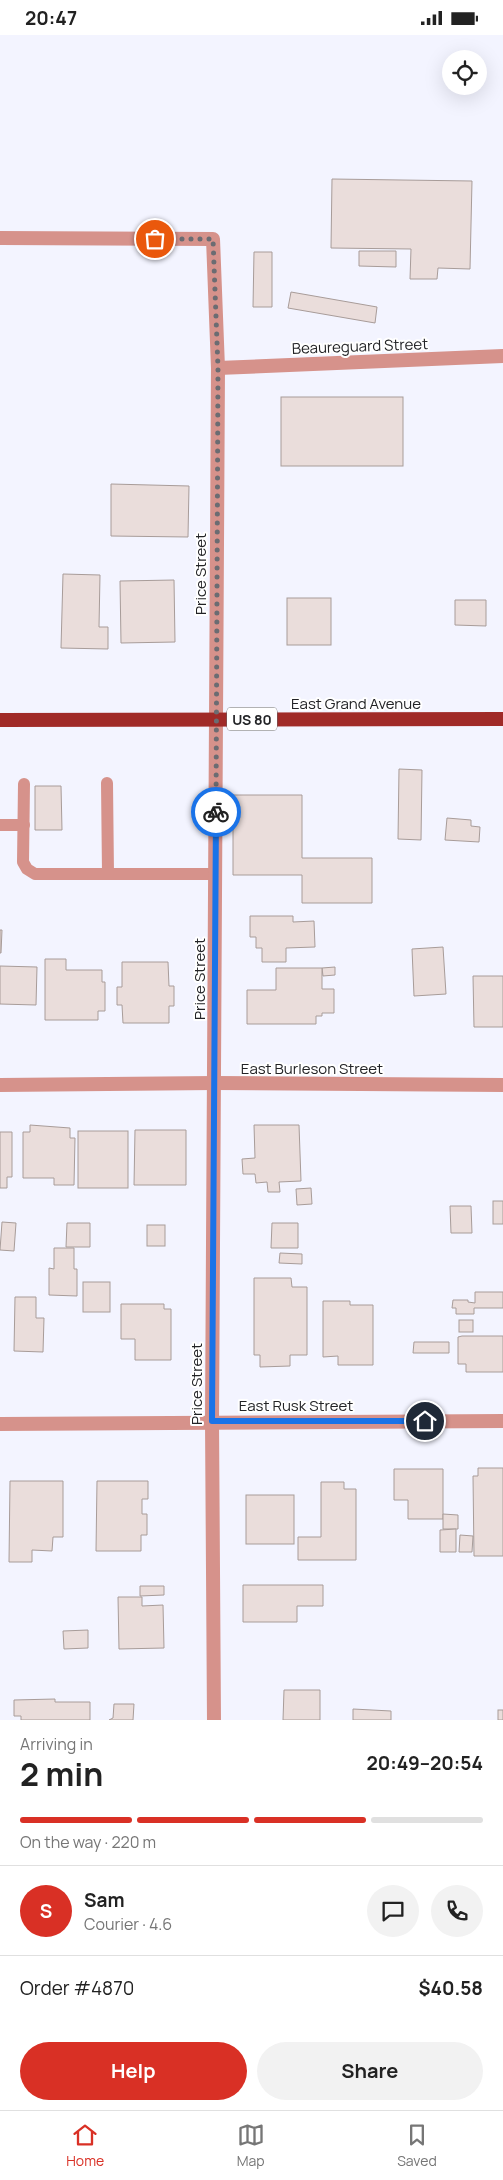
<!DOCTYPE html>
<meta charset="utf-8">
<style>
body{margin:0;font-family:Manrope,sans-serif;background:#f2f2f2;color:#222;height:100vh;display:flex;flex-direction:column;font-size:19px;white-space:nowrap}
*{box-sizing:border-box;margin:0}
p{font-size:16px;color:#767676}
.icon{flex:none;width:28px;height:28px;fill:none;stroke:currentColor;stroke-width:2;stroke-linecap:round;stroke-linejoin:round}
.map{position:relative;height:1685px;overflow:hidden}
.sheet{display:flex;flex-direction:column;background:#fff;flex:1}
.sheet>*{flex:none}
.fabs{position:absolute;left:442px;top:15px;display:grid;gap:10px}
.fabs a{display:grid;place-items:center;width:45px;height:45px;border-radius:50%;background:#fff;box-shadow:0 5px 20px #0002;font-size:25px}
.pin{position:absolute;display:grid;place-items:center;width:42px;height:42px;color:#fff;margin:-21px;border:2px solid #fff;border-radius:50%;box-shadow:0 1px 5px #0007}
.courier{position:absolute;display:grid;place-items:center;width:50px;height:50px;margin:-25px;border:4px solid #1a73e8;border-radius:50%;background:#fff;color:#222;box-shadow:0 1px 6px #0007}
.overview em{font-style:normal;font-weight:700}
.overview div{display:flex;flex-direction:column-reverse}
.overview{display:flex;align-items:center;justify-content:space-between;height:85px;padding:0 20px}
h1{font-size:32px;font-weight:700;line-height:38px}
.bar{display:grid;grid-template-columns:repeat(4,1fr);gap:8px 5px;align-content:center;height:60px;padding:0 20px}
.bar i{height:6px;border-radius:4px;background:#e0e0e0}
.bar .selected{background:#d93025}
.bar p{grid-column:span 4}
.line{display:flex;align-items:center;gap:12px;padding:0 20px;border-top:1px solid #e0e0e0}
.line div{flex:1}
.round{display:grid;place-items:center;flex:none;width:52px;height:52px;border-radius:26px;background:#f2f2f2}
.cta{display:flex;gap:10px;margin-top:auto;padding:10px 20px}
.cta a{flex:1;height:58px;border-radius:30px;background:#d93025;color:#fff;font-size:20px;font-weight:700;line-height:58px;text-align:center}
.cta a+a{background:#f2f2f2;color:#222}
.status{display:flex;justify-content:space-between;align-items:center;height:35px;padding:0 25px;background:#fff;direction:ltr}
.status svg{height:14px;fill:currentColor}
.tab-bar{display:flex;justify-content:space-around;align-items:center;height:70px;border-top:1px solid #e0e0e0;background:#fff;font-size:14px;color:#767676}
.tab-bar a{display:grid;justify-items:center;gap:2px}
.tab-bar .selected{color:#d93025}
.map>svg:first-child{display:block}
.building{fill:#eadddb;stroke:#a89c99}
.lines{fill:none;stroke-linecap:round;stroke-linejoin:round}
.service{stroke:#d6928b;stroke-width:12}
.minor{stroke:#d6928b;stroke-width:14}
.trunk{stroke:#a02a28;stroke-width:14}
.done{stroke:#6b6c72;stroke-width:5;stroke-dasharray:0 9}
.route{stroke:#1a73e8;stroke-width:6}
.labels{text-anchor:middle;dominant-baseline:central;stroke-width:4;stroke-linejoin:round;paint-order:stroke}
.shield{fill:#fff;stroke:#646567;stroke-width:1}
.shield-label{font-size:14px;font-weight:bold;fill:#222326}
.street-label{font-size:15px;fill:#222326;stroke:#fff}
</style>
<div class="status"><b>20:47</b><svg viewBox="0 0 49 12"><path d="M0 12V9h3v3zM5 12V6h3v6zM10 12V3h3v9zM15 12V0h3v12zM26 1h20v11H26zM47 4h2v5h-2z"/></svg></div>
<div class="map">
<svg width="503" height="1685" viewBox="0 0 503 1685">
<rect width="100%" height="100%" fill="#f3f4ff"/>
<g class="building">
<polygon points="332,144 472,146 470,234 438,233 437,244 410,244 411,214 331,213"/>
<polygon points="359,216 396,216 396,232 359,231"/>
<polygon points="254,217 272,217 272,272 253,272"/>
<polygon points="291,257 377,272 375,288 288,273"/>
<rect x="281" y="362" width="122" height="69"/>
<polygon points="111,449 189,451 188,502 111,501"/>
<polygon points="63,539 100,540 99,592 108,592 108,614 61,613"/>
<polygon points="174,545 175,607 121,608 120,546"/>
<rect x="287" y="563" width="44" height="47"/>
<polygon points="455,565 486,565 486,591 455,590"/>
<polygon points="399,734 422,735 421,805 398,804"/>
<polygon points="35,751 61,751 62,795 35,795"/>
<polygon points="233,760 302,760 302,823 372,823 372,868 302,868 302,840 233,840"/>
<polygon points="447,783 471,785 471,791 480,792 479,807 445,805"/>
<polygon points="250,881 293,881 293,887 314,886 315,912 286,913 286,927 262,927 262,913 256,913 256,902 250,902"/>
<polygon points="0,895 2,895 1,918 0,918"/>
<polygon points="443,912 446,959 414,961 412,914"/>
<polygon points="45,924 66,924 66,935 102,935 102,947 105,947 105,976 98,976 98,985 45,985"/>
<polygon points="122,927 168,927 169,951 174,951 174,971 169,971 169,988 123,988 122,970 117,970 117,952 122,952"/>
<polygon points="0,931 37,932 36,970 0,969"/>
<polygon points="335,932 335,940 323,941 322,933"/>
<polygon points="276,933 322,933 322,954 334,954 334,978 322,978 322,981 316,981 316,989 247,989 247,955 276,955"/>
<polygon points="473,941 503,941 503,992 474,992"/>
<polygon points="30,1090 70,1093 70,1103 75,1103 74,1150 54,1150 54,1143 23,1143 23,1097 30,1097"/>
<polygon points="254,1090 299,1090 301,1146 279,1147 280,1157 268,1157 267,1147 256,1148 255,1139 243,1139 242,1124 255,1123"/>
<polygon points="135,1095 186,1095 186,1150 134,1150"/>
<rect x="78" y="1096" width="50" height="57"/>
<polygon points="0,1097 12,1097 12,1142 7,1142 7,1153 0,1153"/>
<polygon points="311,1153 312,1169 297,1170 296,1154"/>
<rect x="493" y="1166" width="10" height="23"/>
<polygon points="450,1171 471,1171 472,1198 451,1198"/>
<polygon points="2,1187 16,1188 14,1216 0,1215"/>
<polygon points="67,1188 90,1188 90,1212 66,1212"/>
<polygon points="272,1188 298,1188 298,1213 271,1213"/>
<rect x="147" y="1190" width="18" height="21"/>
<polygon points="54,1213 74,1213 74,1234 77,1234 77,1261 49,1260 49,1233 54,1234"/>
<polygon points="280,1218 302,1219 302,1229 279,1228"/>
<polygon points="254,1243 291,1243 292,1252 307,1252 307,1320 290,1320 290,1331 260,1332 260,1320 254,1320"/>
<rect x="83" y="1247" width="27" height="30"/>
<polygon points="475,1257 503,1257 503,1273 474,1273 474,1279 456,1279 456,1273 452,1273 453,1265 468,1265 468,1267 475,1268"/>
<polygon points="15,1262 36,1262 36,1283 44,1283 43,1317 14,1316"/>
<polygon points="323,1266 350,1266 350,1270 373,1270 373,1330 338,1330 338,1321 323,1322"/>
<polygon points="121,1269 164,1269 164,1274 171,1274 171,1325 135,1325 135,1304 121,1304"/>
<rect x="459" y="1285" width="14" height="12"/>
<polygon points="462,1301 503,1301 503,1337 466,1337 466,1329 458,1329 458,1302"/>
<polygon points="414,1307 449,1307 449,1318 413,1318"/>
<polygon points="478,1433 503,1433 503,1521 474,1521 473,1441 478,1441"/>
<polygon points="394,1434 443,1434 443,1484 408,1484 408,1465 394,1465"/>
<polygon points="10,1446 63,1446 63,1502 53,1502 52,1516 32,1515 32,1527 9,1527"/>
<polygon points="97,1446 148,1446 148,1464 142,1464 142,1479 147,1479 147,1500 141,1500 141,1516 96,1516"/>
<polygon points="321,1447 344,1447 344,1454 356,1454 356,1525 298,1525 298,1502 321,1502"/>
<rect x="246" y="1460" width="48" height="49"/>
<polygon points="443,1479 458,1480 458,1494 443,1494"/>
<polygon points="456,1494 456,1517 440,1517 440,1495"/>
<polygon points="460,1500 473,1501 472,1517 459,1517"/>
<polygon points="243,1550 323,1550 323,1571 297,1571 297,1587 243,1587"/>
<polygon points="140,1551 164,1551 164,1560 140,1561"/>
<polygon points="118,1562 142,1562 142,1571 163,1570 164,1613 119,1614"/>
<polygon points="88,1595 88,1613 64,1614 63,1596"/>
<polygon points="284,1655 320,1655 320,1685 283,1685"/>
<polygon points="55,1664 55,1667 90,1667 90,1685 21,1685 21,1681 14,1681 14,1665"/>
<polygon points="114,1669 134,1669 133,1685 109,1685 113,1683"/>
<polygon points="353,1674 391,1676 391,1685 353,1685"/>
<rect x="498" y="1675" width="5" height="10"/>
</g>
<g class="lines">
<g class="service">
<polyline points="107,748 108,839"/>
<polyline points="24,749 23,827 27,834 35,839 216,839"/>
<polyline points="0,790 24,790"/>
</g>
<g class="minor">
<polyline points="0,203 213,204 218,333 212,1386 214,1685"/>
<polyline points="218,333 503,321"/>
<polyline points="0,1050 215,1048 503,1050"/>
<polyline points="0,1389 503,1386"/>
</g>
<polyline class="trunk" points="0,685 503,684"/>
</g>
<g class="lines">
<polyline class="done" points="155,204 213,204 218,333 216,777"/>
<polyline class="route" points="216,777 212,1386 425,1386"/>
</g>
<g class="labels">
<rect class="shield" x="227" y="672.5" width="50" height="23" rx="4"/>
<g class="shield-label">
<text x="252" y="684">US 80</text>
</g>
<g class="street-label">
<text transform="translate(360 311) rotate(-2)">Beaureguard Street</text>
<text transform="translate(200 539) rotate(-90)">Price Street</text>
<text x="356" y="668">East Grand Avenue</text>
<text transform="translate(199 944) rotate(-90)">Price Street</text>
<text x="312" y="1033">East Burleson Street</text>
<text transform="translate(196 1349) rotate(-90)">Price Street</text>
<text x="296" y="1370">East Rusk Street</text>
</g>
</g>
</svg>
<div class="fabs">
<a><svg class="icon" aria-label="locate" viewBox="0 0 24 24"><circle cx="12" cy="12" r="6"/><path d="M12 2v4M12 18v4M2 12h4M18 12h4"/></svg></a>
</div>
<div class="pin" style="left:155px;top:204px;background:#ea580c"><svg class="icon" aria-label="bag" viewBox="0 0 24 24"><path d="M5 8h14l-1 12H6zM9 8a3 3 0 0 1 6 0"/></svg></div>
<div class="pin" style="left:425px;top:1386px;background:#1f2937"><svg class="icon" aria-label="home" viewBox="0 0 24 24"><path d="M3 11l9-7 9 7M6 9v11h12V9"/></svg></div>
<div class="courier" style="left:216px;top:777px"><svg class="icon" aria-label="bike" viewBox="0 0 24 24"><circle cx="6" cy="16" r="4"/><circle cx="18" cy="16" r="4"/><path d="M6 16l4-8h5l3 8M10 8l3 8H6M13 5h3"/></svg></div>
</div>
<section class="sheet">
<div class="overview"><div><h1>2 min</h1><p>Arriving in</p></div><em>20:49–20:54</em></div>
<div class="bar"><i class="selected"></i><i class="selected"></i><i class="selected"></i><i></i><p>On the way · 220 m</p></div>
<div class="line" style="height:90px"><b class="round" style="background:#d93025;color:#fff">S</b><div><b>Sam</b><p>Courier · 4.6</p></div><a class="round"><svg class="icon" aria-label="chat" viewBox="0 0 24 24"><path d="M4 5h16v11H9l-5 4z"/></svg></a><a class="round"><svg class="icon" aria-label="phone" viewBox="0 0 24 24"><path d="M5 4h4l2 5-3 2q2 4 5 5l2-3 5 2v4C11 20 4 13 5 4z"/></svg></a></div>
<div class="line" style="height:65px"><div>Order #4870</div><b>$40.58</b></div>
<div class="cta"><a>Help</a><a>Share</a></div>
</section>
<nav class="tab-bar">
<a class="selected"><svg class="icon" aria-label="home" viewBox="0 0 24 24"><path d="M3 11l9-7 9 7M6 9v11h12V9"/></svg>Home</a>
<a><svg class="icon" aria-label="map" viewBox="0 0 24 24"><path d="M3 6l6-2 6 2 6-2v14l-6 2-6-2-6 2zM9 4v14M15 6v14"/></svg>Map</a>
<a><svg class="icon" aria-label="saved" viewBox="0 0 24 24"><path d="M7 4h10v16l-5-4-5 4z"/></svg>Saved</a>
</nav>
